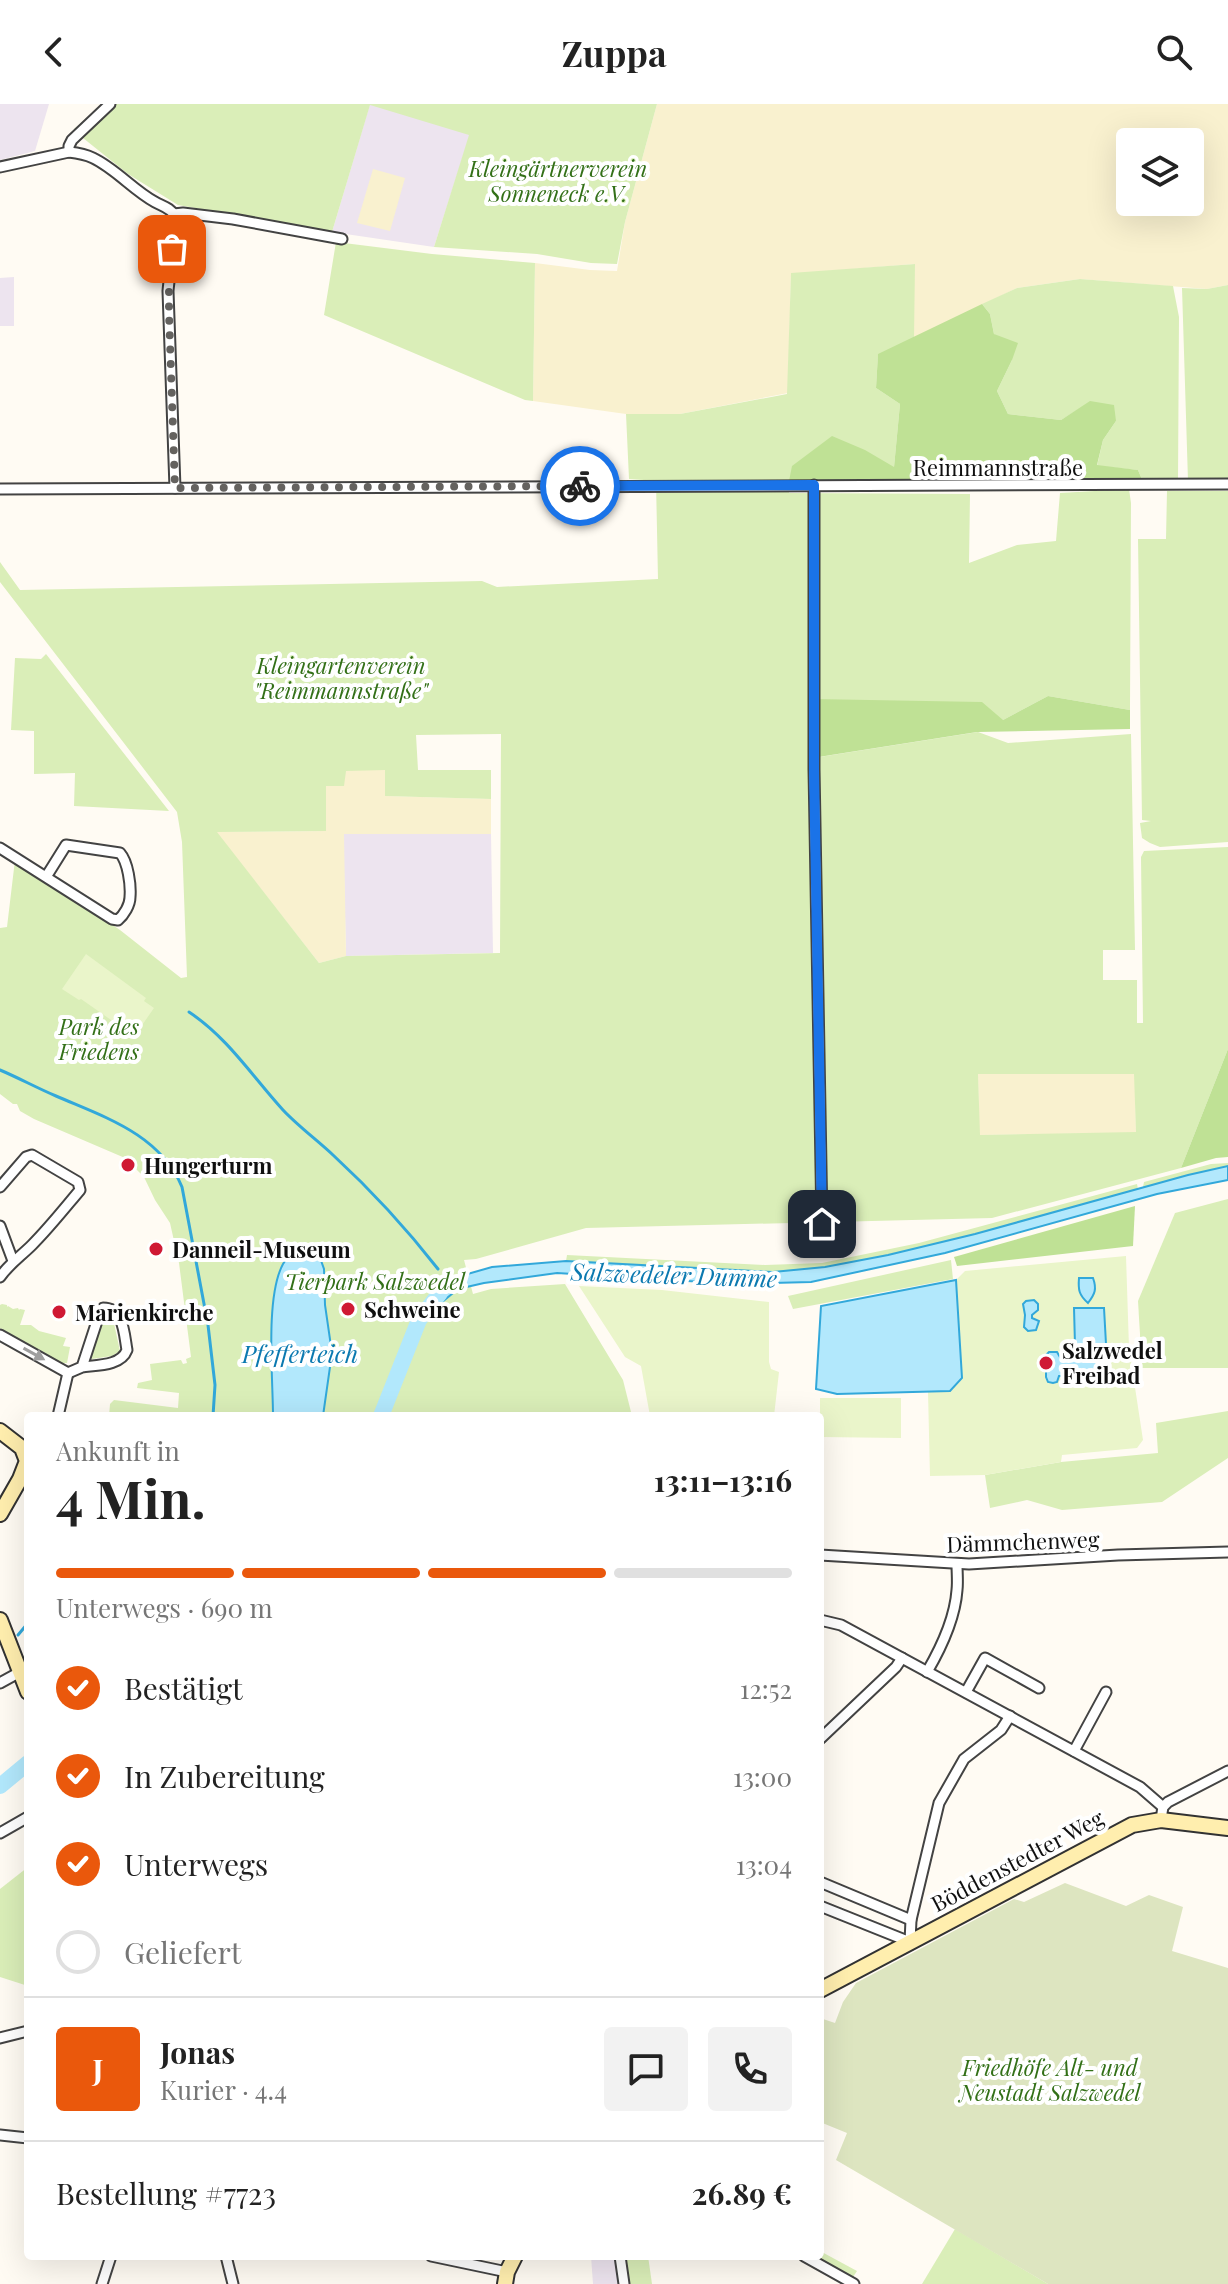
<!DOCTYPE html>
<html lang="de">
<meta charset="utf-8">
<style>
body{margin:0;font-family:"Playfair Display",serif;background:#f2f2f2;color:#222;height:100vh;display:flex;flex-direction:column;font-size:30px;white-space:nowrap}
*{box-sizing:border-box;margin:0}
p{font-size:26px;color:#767676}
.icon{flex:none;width:44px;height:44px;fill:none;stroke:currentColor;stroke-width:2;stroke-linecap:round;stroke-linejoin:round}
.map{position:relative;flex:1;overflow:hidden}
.sheet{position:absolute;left:24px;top:1308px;width:800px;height:848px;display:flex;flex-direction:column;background:#fff;border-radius:8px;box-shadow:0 8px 32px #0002}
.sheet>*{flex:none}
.buttons{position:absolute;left:1116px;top:24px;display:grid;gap:16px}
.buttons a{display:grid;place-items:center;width:88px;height:88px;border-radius:8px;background:#fff;box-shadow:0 8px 32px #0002;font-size:40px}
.pin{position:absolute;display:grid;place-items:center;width:68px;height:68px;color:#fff;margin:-34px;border-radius:16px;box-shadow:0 4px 12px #0006}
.courier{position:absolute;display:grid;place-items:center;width:80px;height:80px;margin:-40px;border:6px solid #1a73e8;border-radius:50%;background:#fff;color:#222;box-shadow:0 2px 10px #0007}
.summary em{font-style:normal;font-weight:700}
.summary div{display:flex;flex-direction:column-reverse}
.summary{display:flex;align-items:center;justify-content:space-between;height:136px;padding:0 32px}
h1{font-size:52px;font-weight:700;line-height:60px}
.bar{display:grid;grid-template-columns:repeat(4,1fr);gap:12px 8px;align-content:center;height:96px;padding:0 32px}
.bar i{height:10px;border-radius:6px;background:#e0e0e0}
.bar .current{background:#ea580c}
.bar p{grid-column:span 4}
.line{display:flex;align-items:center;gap:20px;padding:0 32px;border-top:2px solid #e0e0e0}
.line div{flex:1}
.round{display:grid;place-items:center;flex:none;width:84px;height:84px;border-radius:8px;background:#f2f2f2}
ol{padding:0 32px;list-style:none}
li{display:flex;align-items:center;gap:24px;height:88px}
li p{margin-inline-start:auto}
li .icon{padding:8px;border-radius:50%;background:#ea580c;color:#fff;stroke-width:4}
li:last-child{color:#767676}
li i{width:44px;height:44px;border:4px solid #e0e0e0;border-radius:50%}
header{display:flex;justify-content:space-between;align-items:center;height:104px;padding:0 32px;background:#fff;font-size:36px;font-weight:700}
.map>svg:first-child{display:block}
.industrial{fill:#ede4ef}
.farmland{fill:#f9f1cf;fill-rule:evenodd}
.green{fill:#daeeb8;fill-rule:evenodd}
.forest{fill:#bfe195}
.cemetery{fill:#dde5c0}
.pitch{fill:#eaf5ca}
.water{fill:#b2e8fc;stroke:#32a8da;stroke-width:2}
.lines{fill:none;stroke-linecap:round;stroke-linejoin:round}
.stream{stroke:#32a8da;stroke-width:3}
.river{stroke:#b2e8fc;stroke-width:16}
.street-casing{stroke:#434343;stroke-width:13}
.secondary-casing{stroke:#323232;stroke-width:18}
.street{stroke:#fff;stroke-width:9}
.secondary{stroke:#ffeeae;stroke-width:14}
.oneway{fill:#9f9f9f}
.done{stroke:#64625f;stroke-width:8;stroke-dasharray:0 14.4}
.route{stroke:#1a73e8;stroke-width:10}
.poi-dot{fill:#cf1934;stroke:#fff;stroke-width:3}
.labels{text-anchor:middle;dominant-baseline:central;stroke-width:8;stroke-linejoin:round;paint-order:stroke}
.park-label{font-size:22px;font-style:italic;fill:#337018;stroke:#fff}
.street-label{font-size:22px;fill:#101010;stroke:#fff}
.poi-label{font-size:22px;font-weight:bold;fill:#101010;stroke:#fff;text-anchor:start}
.water-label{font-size:24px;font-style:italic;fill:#0b79b0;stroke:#fff}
</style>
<header><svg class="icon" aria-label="back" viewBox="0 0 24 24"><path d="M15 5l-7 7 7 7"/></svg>Zuppa<svg class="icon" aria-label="search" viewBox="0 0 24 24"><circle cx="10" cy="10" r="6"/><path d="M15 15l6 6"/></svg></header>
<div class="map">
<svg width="1228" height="2180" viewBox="0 0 1228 2180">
<rect width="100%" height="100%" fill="#fffbf3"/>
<g class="industrial">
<polygon points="0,0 49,0 35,47 0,56"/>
<polygon points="370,0 470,30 434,143 332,128"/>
<polygon points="14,173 14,222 0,222 0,174"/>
<polygon points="343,730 491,730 493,849 346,852"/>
<polygon points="591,2152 618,2152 620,2180 593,2180"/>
</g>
<g class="farmland">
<path d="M657,0H1228V181L1207,185L1080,175L1017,184L914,234V160L791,170L788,289L680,310H626L533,297L535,159L590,166L617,167L625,118ZM1130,38H1190V98H1130Z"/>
<polygon points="373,65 405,74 390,127 357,119"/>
<polygon points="346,666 385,666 386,692 491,695 491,730 344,730 346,852 319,859 216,728 326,727 326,681"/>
<polygon points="978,969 1135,970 1136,1029 979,1031"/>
</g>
<g class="green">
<polygon points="104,0 657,0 625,118 617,160 591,159 537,150 434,143 469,31 370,1 332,128 178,101 128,70 83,34 74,25"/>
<polygon points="336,138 432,150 535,159 533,297 525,296 324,211"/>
<path d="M915,160L914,234L878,251L876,284L900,300L894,363L789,377V389L970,390L969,459L1017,441L1056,437L1060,389L1129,385L1131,399L1130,606L1048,592L1003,616L813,654L978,628L1008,639L1131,630L1135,846H1103V876H1137V919H1143L1141,753L1144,747L1228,743V945L1181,1064L992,1114L586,1124L476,1155L464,1156L473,1190L491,1185L565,1180L623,1276L632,1312H323L332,1249L325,1201L324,1165L275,1186L271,1248L273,1312H109L110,1300L114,1296L178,1304L179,1289L137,1284L138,1279L152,1276L150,1260L181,1256L183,1260L187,1259L186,1255L191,1253L179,1159L170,1119L155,1096L144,1073L125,1054L34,1015L20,1007L17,1000H13L0,990V824L7,823L15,756L120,826L181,874L187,873L182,738L177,708L0,478V458L20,486L482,477L497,483L658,475L656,377L629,375L626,310H680L787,290L791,169ZM501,630L500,849L346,852L319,859L217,728L326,727V682H344L346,667L385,666V692L491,695V666H418L416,631ZM978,970H1134L1136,1028L980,1031Z"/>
<polygon points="1080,175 1173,182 1179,213 1178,376 1143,378 1138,366 1097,362 1103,336 1116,317 1090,298 1061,316 1008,310 997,287 1012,256 994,230 990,210 982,200 1017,184"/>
<polygon points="1228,181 1228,376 1188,377 1182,184 1207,185"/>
<polygon points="1167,387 1228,387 1228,738 1160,743 1150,739 1142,734 1140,719 1151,717 1142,716 1138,435 1166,435"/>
<polygon points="46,550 169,707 74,702 75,669 34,670 34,627 11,626 15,554 41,555"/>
<polygon points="1228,1059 1228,1062 1143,1083 1144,1078 1211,1060"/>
<polygon points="1137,1080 1138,1085 975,1130 888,1151 825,1163 773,1168 566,1157 567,1151 765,1161 822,1159 919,1139"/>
<polygon points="1228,1095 1228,1264 1142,1264 1138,1197 1175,1109"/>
<polygon points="951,1156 953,1175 793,1205 788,1192"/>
<polygon points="2,1200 7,1201 7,1203 8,1202 13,1205 18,1204 19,1206 20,1205 25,1206 20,1221 31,1221 39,1227 66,1234 63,1242 70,1243 67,1259 62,1259 0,1224 0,1201"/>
<polygon points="102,1208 108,1208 113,1215 120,1247 112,1252 92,1255 90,1253"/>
<polygon points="1228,1307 1228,1354 1162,1398 1062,1406 1027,1396 990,1404 985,1371 1061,1358 1158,1349 1156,1319"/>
<polygon points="28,1763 28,1882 0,1873 0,1785"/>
<polygon points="955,2125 1048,2180 922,2180"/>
<polygon points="820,2147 857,2167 853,2173 815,2152 820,2152"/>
<polygon points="623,2152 648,2152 652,2180 627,2180"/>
</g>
<g class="forest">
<polygon points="982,200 990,210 994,230 1018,239 1012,256 997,287 1008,310 1061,316 1090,297 1114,301 1116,317 1103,336 1097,361 1138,366 1143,378 789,377 792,362 832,332 865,346 894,363 900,300 876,284 878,250"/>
<polygon points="1048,592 1130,606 1130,625 977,628 812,654 813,595 982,598 1003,616"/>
<polygon points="1228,945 1228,1053 1216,1054 1181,1064"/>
<polygon points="1135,1102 1133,1142 957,1162 954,1153"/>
</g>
<polygon class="cemetery" points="1065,1779 1126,1802 1149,1791 1183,1803 1172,1847 1228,1864 1228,2180 1048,2180 836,2056 847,2029 820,2018 820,1914 835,1919 843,1898 856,1879 1014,1795 1024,1798"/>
<g class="pitch">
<polygon points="86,850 146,894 144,897 154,904 138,927 128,920 124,925 81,895 79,896 62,885"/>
<polygon points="1126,1152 1129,1244 1143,1336 1137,1344 1062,1351 1061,1358 985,1371 930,1372 928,1288 950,1287 962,1274 956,1176 965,1167"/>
<polygon points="579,1182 662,1186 769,1198 769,1258 771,1265 779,1268 774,1312 650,1312 641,1262 625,1253"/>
<polygon points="820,1294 901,1294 901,1334 820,1333"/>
</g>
<g class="water">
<polygon points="1228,1062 1228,1076 1157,1090 945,1149 811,1178 736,1180 557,1169 484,1179 458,1185 436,1203 424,1203 444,1179 457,1173 492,1163 566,1157 773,1168 825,1163 888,1151 975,1130 1188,1071"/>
<path d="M300,1141L313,1142L319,1151L324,1165L325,1201L332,1249L323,1312H273C273,1274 265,1193 283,1160C287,1153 295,1147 300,1141Z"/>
<path d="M1079,1174H1093C1097,1185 1095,1190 1088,1199C1079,1191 1078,1186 1079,1174Z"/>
<polygon points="956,1176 962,1274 950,1287 837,1290 816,1285 821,1202"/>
<polygon points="1034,1196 1038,1200 1038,1206 1032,1211 1032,1214 1039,1217 1036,1226 1028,1227 1024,1223 1025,1211 1023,1200 1026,1197"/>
<polygon points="1074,1204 1104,1204 1108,1276 1093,1276 1091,1273 1076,1275 1071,1269 1069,1277 1062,1278 1062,1272 1059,1272 1057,1278 1053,1279 1048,1278 1046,1273 1046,1251 1049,1248 1057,1248 1061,1255 1067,1247 1074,1247 1082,1255 1084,1251 1090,1250 1092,1258 1095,1258 1095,1241 1075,1241"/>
</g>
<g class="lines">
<g class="stream">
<path d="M189,908C228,934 252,972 283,1006C298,1022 317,1036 333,1051C371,1086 406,1124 438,1165"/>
<path d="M0,966C19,974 37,984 56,992C104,1013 160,1030 182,1083L208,1221L215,1281L213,1312"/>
<polyline points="18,1531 28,1519"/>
</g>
<g class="river">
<polyline points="381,1312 419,1216 440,1189"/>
<polyline points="0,1682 28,1659"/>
</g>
<g class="street-casing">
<g id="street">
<polyline points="69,48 69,42 72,36 110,0"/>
<path d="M0,63L69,48C78,49 85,50 93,54C116,65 133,86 155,98C162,102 171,104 175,112C178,121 169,172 168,187L175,384"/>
<polyline points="174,110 183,109 233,115 342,135"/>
<polyline points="814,381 814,665 822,1120"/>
<polyline points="0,385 1228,380"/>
<path d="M0,744L112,815L118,816C124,811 130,801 130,793C131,781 128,758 120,749L66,741L46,773"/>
<path d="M0,1083L26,1053L32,1051L78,1078L80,1086C64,1105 49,1124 32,1141C21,1152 9,1160 0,1173"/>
<polyline points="0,1122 13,1157"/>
<polyline points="0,1231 68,1269"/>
<path d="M68,1269L82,1263L100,1208L103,1204C124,1204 124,1230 127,1246C121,1262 97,1261 82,1263"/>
<polyline points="58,1312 68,1269"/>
<polyline points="820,1451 969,1460 1118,1451 1228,1448"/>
<polyline points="820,1516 841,1521 1140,1683 1163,1703"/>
<path d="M927,1568C941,1544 955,1515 957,1486C958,1478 957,1469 957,1460"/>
<polyline points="0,1579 20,1568"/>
<polyline points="966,1588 985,1554 1039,1584"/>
<polyline points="820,1635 896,1563 902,1554"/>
<polyline points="1074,1647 1106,1588"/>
<polyline points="1162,1709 1163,1703 1168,1698 1228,1667"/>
<polyline points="0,1729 28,1713"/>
<polyline points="820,1778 911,1816"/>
<polyline points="820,1802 910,1838 911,1816 939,1699 964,1655 1001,1626 1010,1612"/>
<polyline points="0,1934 28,1927"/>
<polyline points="0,2031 28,2034"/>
<polyline points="226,2152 233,2180"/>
<polyline points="431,2152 507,2168"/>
<polyline points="620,2152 624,2180"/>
<polyline points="804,2152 854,2180"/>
<polyline points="102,2180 111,2152"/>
</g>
</g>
<g class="secondary-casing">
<g id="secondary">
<polyline points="0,1327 22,1344 27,1357 20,1375 0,1410"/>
<polyline points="0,1516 28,1588"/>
<polyline points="820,1886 1132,1721 1161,1716 1228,1724"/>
<polyline points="505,2180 507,2168 515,2152"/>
</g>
</g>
<use href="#street" class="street"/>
<use href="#secondary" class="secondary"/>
</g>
<defs><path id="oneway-solid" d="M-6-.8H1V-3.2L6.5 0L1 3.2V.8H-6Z" transform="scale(2)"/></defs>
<use class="oneway" href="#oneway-solid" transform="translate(34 1250) rotate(29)"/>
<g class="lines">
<polyline class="done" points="172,145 169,173 169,209 175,384 580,382"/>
<polyline class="route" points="580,382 814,381 814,665 822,1120"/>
</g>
<g class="poi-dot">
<circle cx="128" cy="1061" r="8"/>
<circle cx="156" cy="1145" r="8"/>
<circle cx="348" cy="1205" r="8"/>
<circle cx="59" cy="1208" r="8"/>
<circle cx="1046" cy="1259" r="8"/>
</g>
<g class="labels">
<g class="park-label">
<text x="558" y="64">Kleingärtnerverein<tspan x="558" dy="25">Sonneneck e.V.</tspan></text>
<text x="341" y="561">Kleingartenverein<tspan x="341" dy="25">"Reimmannstraße"</tspan></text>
<text x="99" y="922">Park des<tspan x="99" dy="25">Friedens</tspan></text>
<text x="375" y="1177">Tierpark Salzwedel</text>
<text x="1050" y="1963">Friedhöfe Alt- und<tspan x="1050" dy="25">Neustadt Salzwedel</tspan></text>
</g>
<g class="street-label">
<text x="998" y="363">Reimmannstraße</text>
<text transform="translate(1023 1437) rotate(-2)">Dämmchenweg</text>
<text transform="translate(1017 1756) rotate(-28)">Böddenstedter Weg</text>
</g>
<g class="poi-label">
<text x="144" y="1061">Hungerturm</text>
<text x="172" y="1145">Danneil-Museum</text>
<text x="364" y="1205">Schweine</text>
<text x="75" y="1208">Marienkirche</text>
<text x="1062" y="1246">Salzwedel<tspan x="1062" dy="25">Freibad</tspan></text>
</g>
<g class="water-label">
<text transform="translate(674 1170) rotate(2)">Salzwedeler Dumme</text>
<text x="300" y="1249">Pfefferteich</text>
</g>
</g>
</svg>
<div class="buttons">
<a><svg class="icon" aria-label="layers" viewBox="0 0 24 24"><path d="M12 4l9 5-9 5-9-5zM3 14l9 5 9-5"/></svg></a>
</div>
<div class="pin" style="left:172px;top:145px;background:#ea580c"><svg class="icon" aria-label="bag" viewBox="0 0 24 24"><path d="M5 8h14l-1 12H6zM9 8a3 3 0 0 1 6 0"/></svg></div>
<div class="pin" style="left:822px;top:1120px;background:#1f2937"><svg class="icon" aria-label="home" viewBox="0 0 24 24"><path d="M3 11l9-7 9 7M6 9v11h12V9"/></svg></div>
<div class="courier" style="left:580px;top:382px"><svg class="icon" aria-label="bike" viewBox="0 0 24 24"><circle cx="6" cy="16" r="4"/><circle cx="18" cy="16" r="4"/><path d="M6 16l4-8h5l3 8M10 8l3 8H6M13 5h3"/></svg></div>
<section class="sheet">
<div class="summary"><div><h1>4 Min.</h1><p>Ankunft in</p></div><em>13:11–13:16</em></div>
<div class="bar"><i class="current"></i><i class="current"></i><i class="current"></i><i></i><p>Unterwegs · 690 m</p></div>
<ol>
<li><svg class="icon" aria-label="check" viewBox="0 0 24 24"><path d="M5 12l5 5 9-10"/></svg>Bestätigt<p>12:52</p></li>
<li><svg class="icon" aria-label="check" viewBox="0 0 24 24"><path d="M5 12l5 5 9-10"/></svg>In Zubereitung<p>13:00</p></li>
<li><svg class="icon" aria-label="check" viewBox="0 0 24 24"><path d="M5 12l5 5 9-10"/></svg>Unterwegs<p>13:04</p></li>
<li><i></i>Geliefert</li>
</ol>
<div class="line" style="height:144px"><b class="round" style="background:#ea580c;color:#fff">J</b><div><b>Jonas</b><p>Kurier · 4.4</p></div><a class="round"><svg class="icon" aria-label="chat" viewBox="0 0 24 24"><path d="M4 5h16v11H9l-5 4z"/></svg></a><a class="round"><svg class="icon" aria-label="phone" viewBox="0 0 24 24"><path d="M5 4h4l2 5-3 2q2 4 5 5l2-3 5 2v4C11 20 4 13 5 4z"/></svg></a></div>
<div class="line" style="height:104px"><div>Bestellung #7723</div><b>26.89 €</b></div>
</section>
</div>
